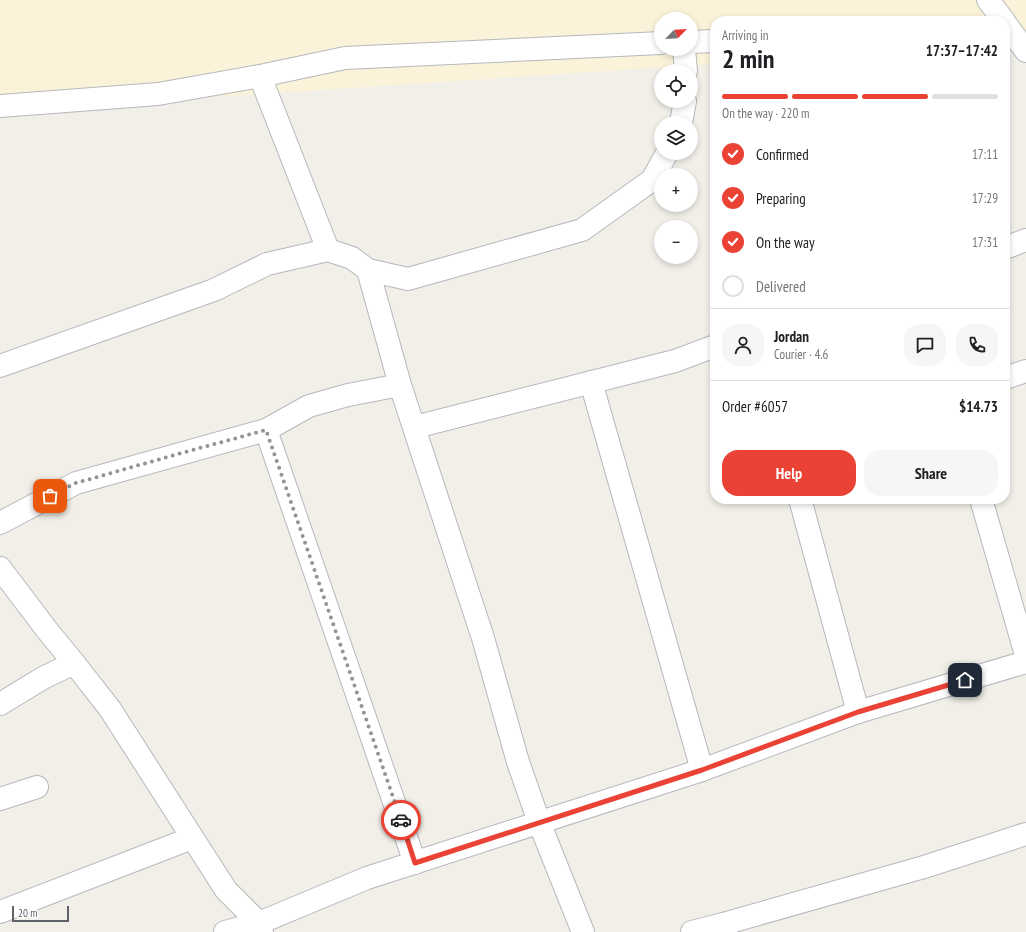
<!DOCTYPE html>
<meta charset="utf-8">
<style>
body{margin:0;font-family:"PT Sans Narrow",sans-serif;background:#f6f6f6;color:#202124;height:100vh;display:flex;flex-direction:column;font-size:15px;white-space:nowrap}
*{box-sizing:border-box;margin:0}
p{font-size:13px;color:#757577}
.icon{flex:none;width:22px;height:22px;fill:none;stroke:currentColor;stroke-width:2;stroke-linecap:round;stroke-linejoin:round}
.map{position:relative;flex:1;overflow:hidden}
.panel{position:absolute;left:710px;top:16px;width:300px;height:488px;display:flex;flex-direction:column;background:#fff;border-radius:16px;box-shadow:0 2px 6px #0003}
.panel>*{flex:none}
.needle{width:26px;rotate:66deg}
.buttons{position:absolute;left:654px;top:12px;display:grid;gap:8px}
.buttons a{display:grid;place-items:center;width:44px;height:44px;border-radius:50%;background:#fff;box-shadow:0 2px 6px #0003;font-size:20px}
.scale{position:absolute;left:12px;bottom:10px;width:57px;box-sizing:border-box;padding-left:4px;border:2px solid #5f6368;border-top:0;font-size:11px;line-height:14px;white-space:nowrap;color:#5f6368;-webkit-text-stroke:3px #fff;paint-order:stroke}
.pin{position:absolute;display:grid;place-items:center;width:34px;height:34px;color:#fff;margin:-17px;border-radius:8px;box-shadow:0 2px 6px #0006}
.courier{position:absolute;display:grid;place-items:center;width:40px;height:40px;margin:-20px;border:3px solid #ea4335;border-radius:50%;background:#fff;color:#222;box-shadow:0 1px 5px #0007}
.overview em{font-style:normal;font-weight:700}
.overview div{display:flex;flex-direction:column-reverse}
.overview{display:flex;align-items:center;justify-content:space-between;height:68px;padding:0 12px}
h1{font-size:26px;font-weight:700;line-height:30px}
.bar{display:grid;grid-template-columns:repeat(4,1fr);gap:6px 4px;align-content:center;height:48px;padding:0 12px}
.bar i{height:5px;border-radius:3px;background:#e0e0e0}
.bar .current{background:#ea4335}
.bar p{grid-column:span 4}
.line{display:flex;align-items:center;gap:10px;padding:0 12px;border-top:1px solid #e0e0e0}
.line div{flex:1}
.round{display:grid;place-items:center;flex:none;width:42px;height:42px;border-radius:16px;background:#f6f6f6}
ol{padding:0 12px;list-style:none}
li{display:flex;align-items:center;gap:12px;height:44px}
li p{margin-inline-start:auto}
li .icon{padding:4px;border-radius:50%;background:#ea4335;color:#fff;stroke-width:4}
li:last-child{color:#757577}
li i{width:22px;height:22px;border:2px solid #e0e0e0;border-radius:50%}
.button{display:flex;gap:8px;margin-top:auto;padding:8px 12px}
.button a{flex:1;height:46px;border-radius:16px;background:#ea4335;color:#fff;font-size:16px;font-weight:700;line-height:46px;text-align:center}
.button a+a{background:#f6f6f6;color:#202124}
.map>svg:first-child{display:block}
.sand{fill:#fbf3d9;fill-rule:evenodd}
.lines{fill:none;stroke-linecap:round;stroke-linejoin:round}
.minor-casing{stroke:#b5b8bc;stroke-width:24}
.minor{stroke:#fff;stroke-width:22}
.done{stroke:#929495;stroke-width:4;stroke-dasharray:0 7.2}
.route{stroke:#ea4335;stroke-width:5}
</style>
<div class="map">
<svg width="1026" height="932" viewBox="0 0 1026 932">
<rect width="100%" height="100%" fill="#f1efe8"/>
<path class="sand" d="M0,0H1026V45H1005V21H715V64L0,111ZM661,19H691V49H661Z"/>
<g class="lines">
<g class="minor-casing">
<g id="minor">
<polyline points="988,0 1004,21"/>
<polyline points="1005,23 1026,51"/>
<polyline points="691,42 715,41"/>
<polyline points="684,49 686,71"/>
<polyline points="260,76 328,250"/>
<polyline points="0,106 158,94 260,76 345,58 661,43"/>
<polyline points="681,123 685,101"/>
<polyline points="1005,248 1026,240"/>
<polyline points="368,270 400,385"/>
<polyline points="0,366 214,290 267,264 328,250 352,258 368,270 408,279 582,230 652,180 667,153"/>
<polyline points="1005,378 1026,371"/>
<polyline points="591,382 702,770"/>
<polyline points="415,427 675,361 715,346"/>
<polyline points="266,430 415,863"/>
<polyline points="800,499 858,712"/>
<polyline points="981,499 1026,655"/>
<polyline points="0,523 76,483 266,430 309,406 348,395 400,385 483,638 518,762 539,822 583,932"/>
<polyline points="0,568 47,630 74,663 110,709 226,890 259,923 262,932"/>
<polyline points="0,704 43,678 74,663"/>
<polyline points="0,799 37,787"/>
<polyline points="0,912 192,838"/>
<polyline points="723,924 924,867 1026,834"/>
<polyline points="225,932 259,923 367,878 702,770 858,712 1026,662"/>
<polyline points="692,932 723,924 726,932"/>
</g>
</g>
<use href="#minor" class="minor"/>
</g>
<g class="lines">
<polyline class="done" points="50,496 76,483 178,454 266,430 401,820"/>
<polyline class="route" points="401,820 415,863 702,770 858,712 965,680"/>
</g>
</svg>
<div class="buttons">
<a><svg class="needle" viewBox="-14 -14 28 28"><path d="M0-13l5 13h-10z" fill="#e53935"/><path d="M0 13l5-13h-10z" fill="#757577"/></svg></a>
<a><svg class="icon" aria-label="locate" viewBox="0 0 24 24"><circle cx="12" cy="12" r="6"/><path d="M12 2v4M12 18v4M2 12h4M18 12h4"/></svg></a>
<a><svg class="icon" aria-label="layers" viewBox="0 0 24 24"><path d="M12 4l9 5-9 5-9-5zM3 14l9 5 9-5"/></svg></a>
<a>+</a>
<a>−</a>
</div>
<div class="scale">20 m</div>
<div class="pin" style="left:50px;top:496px;background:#ea580c"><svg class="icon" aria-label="bag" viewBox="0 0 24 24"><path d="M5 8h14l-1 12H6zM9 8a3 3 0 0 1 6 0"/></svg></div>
<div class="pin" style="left:965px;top:680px;background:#1f2937"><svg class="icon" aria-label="home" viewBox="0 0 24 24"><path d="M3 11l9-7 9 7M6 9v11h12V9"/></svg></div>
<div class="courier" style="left:401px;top:820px"><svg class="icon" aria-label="car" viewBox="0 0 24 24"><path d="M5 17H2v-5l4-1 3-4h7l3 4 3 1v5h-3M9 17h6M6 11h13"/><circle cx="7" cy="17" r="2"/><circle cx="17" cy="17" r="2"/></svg></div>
<section class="panel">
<div class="overview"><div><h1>2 min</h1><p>Arriving in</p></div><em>17:37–17:42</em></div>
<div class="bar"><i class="current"></i><i class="current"></i><i class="current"></i><i></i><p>On the way · 220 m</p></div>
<ol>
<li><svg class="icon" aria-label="check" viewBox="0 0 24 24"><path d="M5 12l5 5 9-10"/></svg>Confirmed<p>17:11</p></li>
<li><svg class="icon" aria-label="check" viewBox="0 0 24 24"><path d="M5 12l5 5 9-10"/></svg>Preparing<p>17:29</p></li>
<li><svg class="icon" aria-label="check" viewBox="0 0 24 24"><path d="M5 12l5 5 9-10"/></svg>On the way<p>17:31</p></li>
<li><i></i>Delivered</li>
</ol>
<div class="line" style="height:72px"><a class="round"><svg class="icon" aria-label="person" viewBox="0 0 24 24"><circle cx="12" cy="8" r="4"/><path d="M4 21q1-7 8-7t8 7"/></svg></a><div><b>Jordan</b><p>Courier · 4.6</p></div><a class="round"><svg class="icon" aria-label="chat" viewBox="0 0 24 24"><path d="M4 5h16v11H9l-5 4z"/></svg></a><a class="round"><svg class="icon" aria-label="phone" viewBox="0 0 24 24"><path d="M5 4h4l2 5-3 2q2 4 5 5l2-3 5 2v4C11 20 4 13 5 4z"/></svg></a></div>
<div class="line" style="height:52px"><div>Order #6057</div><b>$14.73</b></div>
<div class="button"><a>Help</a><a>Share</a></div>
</section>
</div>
